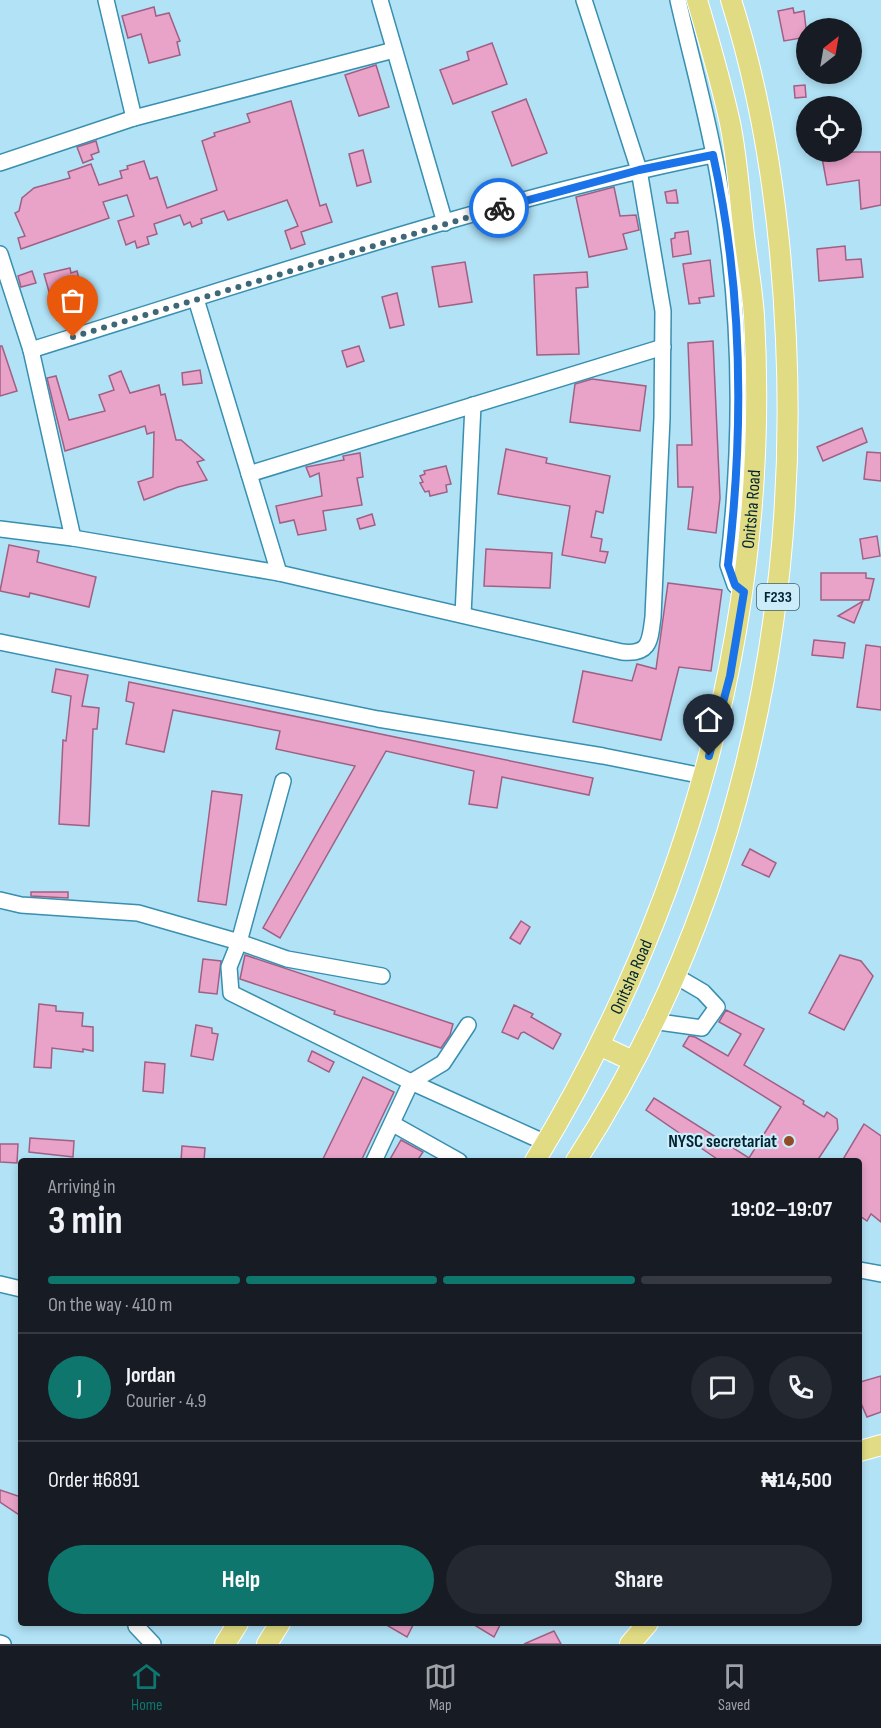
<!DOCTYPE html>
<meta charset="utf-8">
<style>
body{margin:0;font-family:"Sofia Sans Condensed",sans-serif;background:#242831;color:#f1f3f6;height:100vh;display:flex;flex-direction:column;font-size:22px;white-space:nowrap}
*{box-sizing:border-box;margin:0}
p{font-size:20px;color:#9ea1a6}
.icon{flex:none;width:33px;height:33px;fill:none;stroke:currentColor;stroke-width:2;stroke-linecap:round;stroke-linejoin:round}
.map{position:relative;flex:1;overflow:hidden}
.sheet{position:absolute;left:18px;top:1158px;width:844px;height:468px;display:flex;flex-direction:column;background:#171b24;border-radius:6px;box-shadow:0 3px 9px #0003}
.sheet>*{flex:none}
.needle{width:39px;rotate:31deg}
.controls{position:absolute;left:796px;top:18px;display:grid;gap:12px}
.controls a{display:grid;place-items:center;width:66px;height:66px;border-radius:50%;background:#171b24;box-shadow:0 3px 9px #0003;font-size:30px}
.pin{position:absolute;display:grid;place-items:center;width:51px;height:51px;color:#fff;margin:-62px -26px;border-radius:50% 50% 50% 0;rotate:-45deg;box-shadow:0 0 6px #0007}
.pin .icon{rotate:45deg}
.courier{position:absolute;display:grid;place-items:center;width:60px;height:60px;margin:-30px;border:4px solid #1a73e8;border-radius:50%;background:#fff;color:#222;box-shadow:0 2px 8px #0007}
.headline em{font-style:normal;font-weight:700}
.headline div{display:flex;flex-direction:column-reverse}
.headline{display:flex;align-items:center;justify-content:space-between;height:102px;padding:0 30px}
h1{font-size:39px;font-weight:700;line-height:45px}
.bar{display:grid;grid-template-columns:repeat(4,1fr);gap:9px 6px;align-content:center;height:72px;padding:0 30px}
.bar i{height:8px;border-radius:4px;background:#363941}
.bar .selected{background:#0f766e}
.bar p{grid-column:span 4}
.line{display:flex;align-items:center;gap:15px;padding:0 30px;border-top:2px solid #363941}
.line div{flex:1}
.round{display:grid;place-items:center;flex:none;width:63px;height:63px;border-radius:32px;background:#242831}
.cta{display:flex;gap:12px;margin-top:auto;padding:12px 30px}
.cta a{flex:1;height:69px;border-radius:36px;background:#0f766e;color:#fff;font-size:24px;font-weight:700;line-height:69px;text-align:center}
.cta a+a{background:#242831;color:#f1f3f6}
.tab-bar{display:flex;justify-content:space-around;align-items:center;height:84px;border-top:2px solid #363941;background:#171b24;font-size:16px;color:#9ea1a6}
.tab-bar a{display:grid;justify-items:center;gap:3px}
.tab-bar .selected{color:#0f766e}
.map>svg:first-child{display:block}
.building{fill:#e9a3c9;stroke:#a06084;stroke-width:1.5}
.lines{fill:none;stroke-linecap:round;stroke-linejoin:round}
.minor-casing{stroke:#388faf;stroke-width:18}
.major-casing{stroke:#fff;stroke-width:22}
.minor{stroke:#fff;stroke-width:15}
.major{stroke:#e1dc83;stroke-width:20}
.done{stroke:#3e6777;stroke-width:6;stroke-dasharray:0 10.8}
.route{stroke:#1a73e8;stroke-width:8}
.poi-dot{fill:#924b26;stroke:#ccecfa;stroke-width:2}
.labels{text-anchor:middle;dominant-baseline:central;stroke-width:4.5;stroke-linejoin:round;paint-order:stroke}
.shield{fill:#ccecfa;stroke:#3d616e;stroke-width:1.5}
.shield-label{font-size:16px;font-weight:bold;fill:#002532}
.street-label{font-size:18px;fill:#002532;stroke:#ccecfa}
.poi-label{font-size:18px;font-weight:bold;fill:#002532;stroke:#ccecfa;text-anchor:end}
</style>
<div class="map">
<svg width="881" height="1644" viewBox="0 0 881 1644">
<rect width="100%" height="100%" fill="#b1e2f6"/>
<g class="building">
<polygon points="154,7 156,16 169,13 180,41 177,42 180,55 149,63 141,34 128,38 122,16"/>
<polygon points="793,8 794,13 804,11 807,37 784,41 778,11"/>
<polygon points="492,43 507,84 453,104 440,70 469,60 467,52"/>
<polygon points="376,65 389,107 359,116 345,75"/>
<polygon points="805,85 806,97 795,98 794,86"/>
<polygon points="526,99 547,153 512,166 492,112"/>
<polygon points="291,101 320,206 326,204 332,222 301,232 305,244 291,249 285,231 298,226 287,200 228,220 224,211 201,219 202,223 192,227 190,222 184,225 180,215 154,224 157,234 147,237 149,244 137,248 135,241 126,245 118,221 134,216 127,195 103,202 109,218 21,249 18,238 25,236 15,213 19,211 22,198 34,188 70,178 68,172 91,164 99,185 122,178 120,171 128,169 127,166 144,161 150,179 157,177 167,208 217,190 202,141 215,136 214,133 250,122 247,114"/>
<polygon points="96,141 99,152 91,155 93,159 83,163 77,147"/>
<polygon points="363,150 371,182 357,186 349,154"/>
<polygon points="821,152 881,152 881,205 861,209 859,180 827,185"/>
<polygon points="614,187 620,216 636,215 639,230 623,234 627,249 589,257 576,197"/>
<polygon points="676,190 678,203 667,203 665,192"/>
<polygon points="688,231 691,254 673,257 671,239 675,238 675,233"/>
<polygon points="845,246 846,260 861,259 863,277 819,281 817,249"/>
<polygon points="710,260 714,296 699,298 700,303 689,304 683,264"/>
<polygon points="465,262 472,302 439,307 432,267"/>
<polygon points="70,268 71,273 77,271 80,283 88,282 94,307 57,320 44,274"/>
<polygon points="32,271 36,283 21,287 18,276"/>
<polygon points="587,272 588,287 576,288 579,354 537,355 534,275"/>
<polygon points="397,293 404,325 390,328 382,297"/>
<polygon points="713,341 720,498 716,533 688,529 693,487 678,487 677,445 692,445 688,343"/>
<polygon points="0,346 2,346 17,391 0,396"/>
<polygon points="359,346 364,361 347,367 342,351"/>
<polygon points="200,370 202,383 183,385 182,373"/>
<polygon points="121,371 130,393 159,385 161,395 165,394 176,440 181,440 204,460 197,462 207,480 178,487 144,500 138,482 153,477 154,432 147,434 145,426 65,451 47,378 56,376 69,420 105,411 99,395 114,390 109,376"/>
<polygon points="592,379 646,386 640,431 570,422 575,384"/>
<polygon points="862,428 867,442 823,461 817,447"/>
<polygon points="506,449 547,458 546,463 610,476 603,513 596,511 591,537 602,539 600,551 608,552 605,563 562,555 570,506 498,494"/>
<polygon points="867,452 881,453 881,481 864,479"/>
<polygon points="360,453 363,477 357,478 362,505 323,511 326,530 298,535 294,520 280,523 276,506 322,496 319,473 310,477 306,467 344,460 343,456"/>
<polygon points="446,466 451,484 446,485 447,492 430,496 429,491 425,492 420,483 423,482 420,476 425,474 424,471"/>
<polygon points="372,514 375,525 360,529 357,519"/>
<polygon points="877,536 880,556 863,559 860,539"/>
<polygon points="9,545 39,551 37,562 96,577 89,607 30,593 29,597 0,591"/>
<polygon points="486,549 552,553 550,588 484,586"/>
<polygon points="821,573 866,573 866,578 874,579 869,600 821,600"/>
<polygon points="668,583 722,590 711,671 679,667 661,740 573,722 583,671 632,681 637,664 656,669"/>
<polygon points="863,601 854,623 838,616"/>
<polygon points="814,640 845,643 843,658 812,655"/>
<polygon points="866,645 881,647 881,710 857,707"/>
<polygon points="56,669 88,675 82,706 99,708 97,729 93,729 89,826 59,824 63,740 66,741 71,696 52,692"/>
<polygon points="129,682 593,778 589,795 502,777 497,808 469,804 474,771 386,751 280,938 263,928 355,766 276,749 280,731 173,710 164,752 126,744 134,703 126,701"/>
<polygon points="212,791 242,795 226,905 198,901"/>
<polygon points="750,849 776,863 769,877 742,865"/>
<polygon points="31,892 68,892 68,898 31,896"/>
<polygon points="521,921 530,927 520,944 510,938"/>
<polygon points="245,955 453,1024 450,1035 441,1048 334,1014 335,1011 240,979"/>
<polygon points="840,955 861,961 873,976 844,1030 809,1013"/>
<polygon points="203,959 221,961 217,994 199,992"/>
<polygon points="39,1004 56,1006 56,1011 83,1013 82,1026 93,1027 93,1051 83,1049 83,1052 52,1048 51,1068 34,1067"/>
<polygon points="514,1005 533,1014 531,1017 561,1034 553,1049 524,1032 521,1033 518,1039 502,1032"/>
<polygon points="726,1010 764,1029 744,1065 804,1101 803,1104 824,1117 827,1112 837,1119 838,1129 817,1161 720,1161 646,1110 654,1098 749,1158 781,1107 683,1046 689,1036 695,1037 728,1056 741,1034 719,1022"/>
<polygon points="196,1025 212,1028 212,1033 218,1034 213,1060 191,1056"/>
<polygon points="312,1051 334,1062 329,1072 308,1061"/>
<polygon points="145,1062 165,1064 163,1093 143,1091"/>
<polygon points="363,1077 394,1092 361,1161 322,1161"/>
<polygon points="864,1124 881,1136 881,1222 871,1214 867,1221 860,1216 860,1161 842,1161"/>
<polygon points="30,1138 74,1141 73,1157 29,1152"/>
<polygon points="401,1140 423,1152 417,1161 389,1161"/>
<polygon points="0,1144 18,1144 17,1163 0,1162"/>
<polygon points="182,1146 205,1148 204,1161 181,1161"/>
<polygon points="881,1376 881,1412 867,1417 860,1401 860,1382"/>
<polygon points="0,1490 21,1497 21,1516 0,1502"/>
<polygon points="383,1623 414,1623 407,1637"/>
<polygon points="471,1623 501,1623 494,1637"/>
<polygon points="554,1631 561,1644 524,1644"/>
</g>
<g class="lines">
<g class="minor-casing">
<g id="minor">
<polyline points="106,0 134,118"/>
<polyline points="380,0 445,223"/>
<path d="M678,0C692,62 710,124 720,187C742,312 743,440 728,565L735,585L744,592"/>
<polyline points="0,163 134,118 394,50"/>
<polyline points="0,254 31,350 73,538"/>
<polyline points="196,299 279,573"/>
<path d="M31,350C257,280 482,202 713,155"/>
<polyline points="249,474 663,347"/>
<path d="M0,529L73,538L279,573L622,652C650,655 650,641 653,617L662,418L663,311L639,170L584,0"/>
<polyline points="463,615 473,405"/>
<polyline points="0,642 378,719 603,756 703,776"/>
<polyline points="283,781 239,942 229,967 231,993 411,1082 546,1143"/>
<polyline points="0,900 21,905 138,913 239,942 287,959 382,976"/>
<polyline points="652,1021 702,1028 717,1007 703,992 674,975"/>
<polyline points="393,1124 459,1161"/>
<polyline points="374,1161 411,1082 443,1063 468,1025"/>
<polyline points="860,1270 881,1274"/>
<polyline points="0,1284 21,1289"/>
<polyline points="136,1626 153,1644"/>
<polyline points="0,1643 3,1644"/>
</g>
</g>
<g class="major-casing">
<g id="major">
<polyline points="601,1046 633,1061"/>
<path id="s1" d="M535,1161C690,906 771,615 754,316C752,286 746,256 743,226C739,192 737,157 730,123C721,81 709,41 697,0"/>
<path d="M576,1161C734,916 799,629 786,340C781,224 766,111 731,0"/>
<polyline points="860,1451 881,1445"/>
<polyline points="225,1644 238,1623"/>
<polyline points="267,1644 280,1623"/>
<polyline points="630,1644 648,1623"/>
</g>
</g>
<use href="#minor" class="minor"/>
<use href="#major" class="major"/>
</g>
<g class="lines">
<polyline class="done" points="73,337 499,208"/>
<path class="route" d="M499,208L639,170L713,155C743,289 744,429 728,565L735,585L744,592L730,676L709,756"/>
</g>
<circle class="poi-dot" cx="789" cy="1141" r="6"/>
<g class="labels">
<rect class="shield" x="757" y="584" width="42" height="26" rx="4.5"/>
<g class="shield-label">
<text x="778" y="597">F233</text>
</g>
<g class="street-label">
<text stroke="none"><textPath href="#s1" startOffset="693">Onitsha Road</textPath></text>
<text stroke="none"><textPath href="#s1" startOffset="208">Onitsha Road</textPath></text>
</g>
<g class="poi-label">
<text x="777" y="1141">NYSC secretariat</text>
</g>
</g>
</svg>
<div class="controls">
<a><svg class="needle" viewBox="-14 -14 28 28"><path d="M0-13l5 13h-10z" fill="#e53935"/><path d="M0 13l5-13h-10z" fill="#9ea1a6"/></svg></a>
<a><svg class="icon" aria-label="locate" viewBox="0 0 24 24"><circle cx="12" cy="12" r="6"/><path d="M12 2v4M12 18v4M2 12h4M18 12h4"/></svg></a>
</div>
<div class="pin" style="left:73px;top:337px;background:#ea580c"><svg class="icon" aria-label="bag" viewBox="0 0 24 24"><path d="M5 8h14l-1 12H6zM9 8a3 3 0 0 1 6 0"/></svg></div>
<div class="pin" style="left:709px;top:756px;background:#1f2937"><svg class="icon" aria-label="home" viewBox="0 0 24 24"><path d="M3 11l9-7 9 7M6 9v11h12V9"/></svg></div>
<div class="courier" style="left:499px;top:208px"><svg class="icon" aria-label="bike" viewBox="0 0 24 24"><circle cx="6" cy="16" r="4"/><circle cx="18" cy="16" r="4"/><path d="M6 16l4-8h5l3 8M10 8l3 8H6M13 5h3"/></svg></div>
<section class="sheet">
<div class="headline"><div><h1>3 min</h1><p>Arriving in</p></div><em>19:02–19:07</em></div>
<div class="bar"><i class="selected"></i><i class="selected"></i><i class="selected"></i><i></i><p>On the way · 410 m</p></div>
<div class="line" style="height:108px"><b class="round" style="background:#0f766e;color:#fff">J</b><div><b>Jordan</b><p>Courier · 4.9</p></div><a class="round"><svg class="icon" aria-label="chat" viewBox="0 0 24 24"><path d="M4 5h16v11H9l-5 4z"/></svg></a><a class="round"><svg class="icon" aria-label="phone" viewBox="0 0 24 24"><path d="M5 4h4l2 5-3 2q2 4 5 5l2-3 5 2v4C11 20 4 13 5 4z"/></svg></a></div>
<div class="line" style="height:78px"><div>Order #6891</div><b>₦14,500</b></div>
<div class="cta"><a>Help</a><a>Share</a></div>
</section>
</div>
<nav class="tab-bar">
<a class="selected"><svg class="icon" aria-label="home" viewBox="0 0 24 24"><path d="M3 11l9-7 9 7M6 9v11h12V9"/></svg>Home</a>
<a><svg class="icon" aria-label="map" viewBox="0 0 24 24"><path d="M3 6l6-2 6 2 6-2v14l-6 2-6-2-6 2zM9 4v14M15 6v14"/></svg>Map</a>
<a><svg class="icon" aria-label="saved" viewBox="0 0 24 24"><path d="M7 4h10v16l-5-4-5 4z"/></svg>Saved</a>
</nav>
